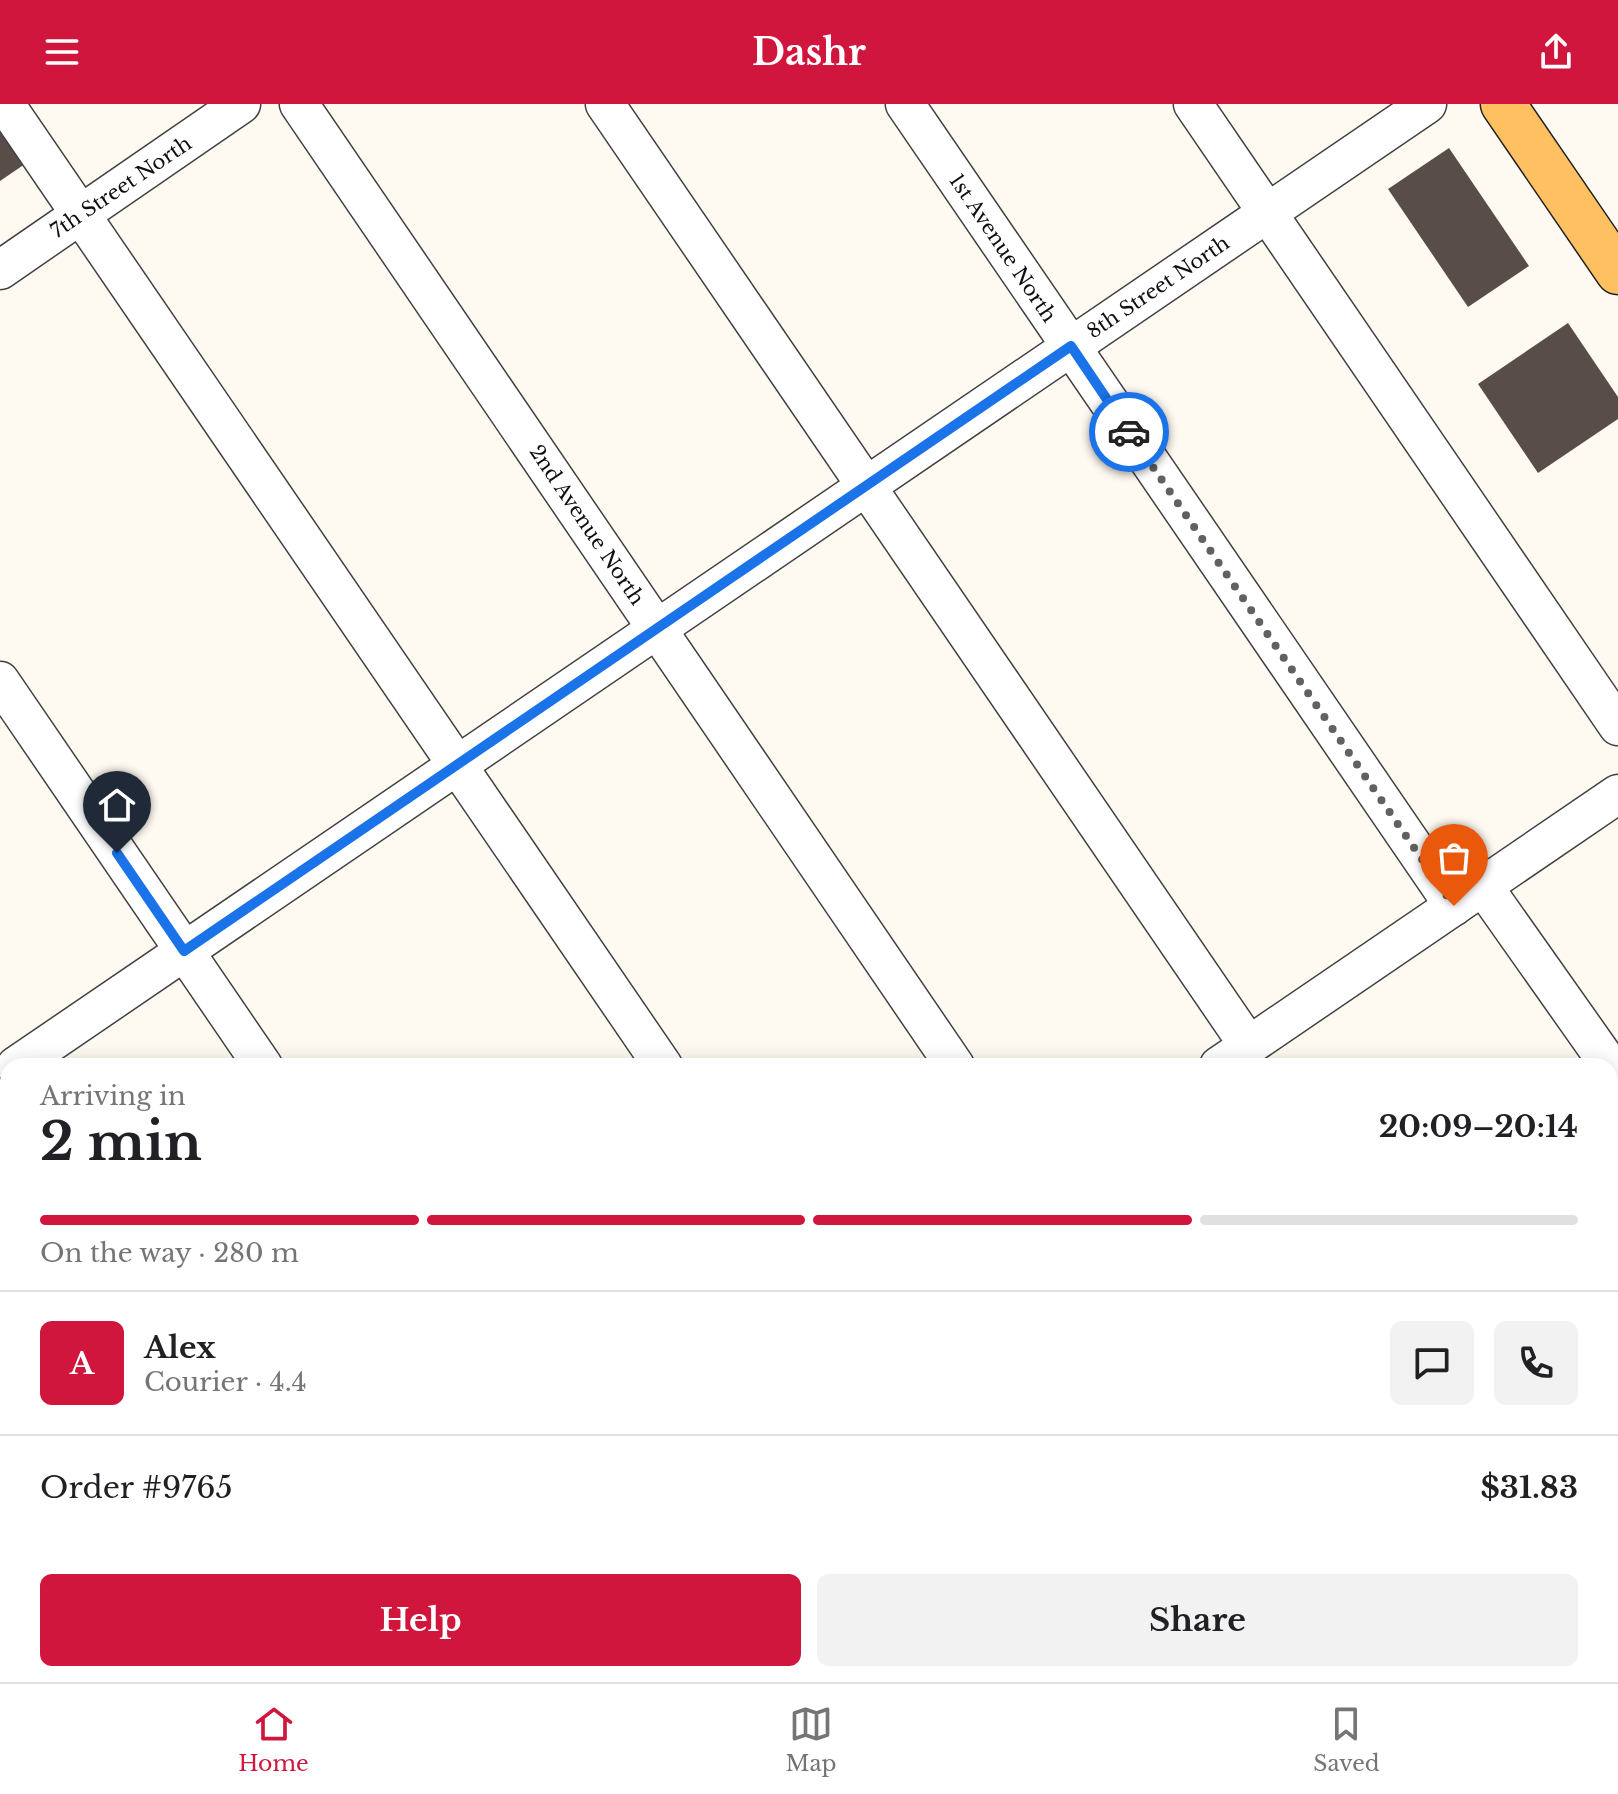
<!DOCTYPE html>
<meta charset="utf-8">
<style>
body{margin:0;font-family:"Libre Baskerville",serif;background:#f2f2f2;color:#202124;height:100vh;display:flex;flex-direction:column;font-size:30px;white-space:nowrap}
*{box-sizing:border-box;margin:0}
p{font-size:26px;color:#757577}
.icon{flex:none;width:44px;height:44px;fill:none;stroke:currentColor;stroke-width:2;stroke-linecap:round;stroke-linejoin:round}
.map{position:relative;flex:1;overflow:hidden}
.side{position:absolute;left:0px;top:954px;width:1618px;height:624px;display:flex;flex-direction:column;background:#fff;border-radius:24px 24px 0 0;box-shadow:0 4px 20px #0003}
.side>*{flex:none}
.pin{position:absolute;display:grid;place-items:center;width:68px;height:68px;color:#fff;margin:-82px -34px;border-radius:50% 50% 50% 0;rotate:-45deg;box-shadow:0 0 8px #0007}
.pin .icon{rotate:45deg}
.courier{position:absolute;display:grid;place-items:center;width:80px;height:80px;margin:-40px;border:6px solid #1a73e8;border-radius:50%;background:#fff;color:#222;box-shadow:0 2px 10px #0007}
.headline em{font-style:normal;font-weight:800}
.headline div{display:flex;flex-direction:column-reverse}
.headline{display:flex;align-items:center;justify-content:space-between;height:136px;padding:0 40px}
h1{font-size:52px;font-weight:800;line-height:60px}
.bar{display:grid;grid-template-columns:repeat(4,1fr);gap:12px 8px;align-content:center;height:96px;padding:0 40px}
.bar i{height:10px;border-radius:6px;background:#e0e0e0}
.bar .on{background:#d0163c}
.bar p{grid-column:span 4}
.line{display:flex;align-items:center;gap:20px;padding:0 40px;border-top:2px solid #e0e0e0}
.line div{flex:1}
.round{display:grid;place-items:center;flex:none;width:84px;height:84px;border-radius:12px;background:#f2f2f2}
.cta{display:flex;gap:16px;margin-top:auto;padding:16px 40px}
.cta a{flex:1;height:92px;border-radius:12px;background:#d0163c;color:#fff;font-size:32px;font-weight:800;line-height:92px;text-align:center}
.cta a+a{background:#f2f2f2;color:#202124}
header{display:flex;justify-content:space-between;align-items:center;height:104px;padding:0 40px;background:#d0163c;color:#fff;font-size:36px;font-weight:800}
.dock{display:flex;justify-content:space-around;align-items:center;height:112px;border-top:2px solid #e0e0e0;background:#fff;font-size:22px;color:#757577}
.dock a{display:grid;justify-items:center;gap:4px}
.dock .on{color:#d0163c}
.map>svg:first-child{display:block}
.building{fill:#594d4a}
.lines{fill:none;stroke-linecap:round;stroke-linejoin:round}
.minor-casing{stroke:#424242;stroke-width:41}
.major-casing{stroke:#202020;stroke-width:47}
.minor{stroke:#fff;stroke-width:38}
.major{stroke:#ffc061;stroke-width:44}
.done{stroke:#63615e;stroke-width:8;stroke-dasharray:0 14.4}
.route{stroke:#1a73e8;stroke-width:10}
.labels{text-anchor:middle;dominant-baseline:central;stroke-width:8;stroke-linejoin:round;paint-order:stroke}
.street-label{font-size:20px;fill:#0f0f0f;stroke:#fff}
</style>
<header><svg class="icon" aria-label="menu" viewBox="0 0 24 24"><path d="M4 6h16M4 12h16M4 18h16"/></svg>Dashr<svg class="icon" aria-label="share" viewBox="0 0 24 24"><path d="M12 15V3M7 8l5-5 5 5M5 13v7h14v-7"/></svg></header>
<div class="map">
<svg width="1618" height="1578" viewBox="0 0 1618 1578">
<rect width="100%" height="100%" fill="#fffaf1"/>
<g class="building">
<polygon points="0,22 25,60 0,77"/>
<polygon points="1449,44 1529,162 1468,203 1388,85"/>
<polygon points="1568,219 1618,293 1618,315 1538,369 1478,280"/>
<polygon points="1618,1286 1618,1396 1610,1401 1610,1292"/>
<polygon points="853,1570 890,1570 896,1578 841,1578"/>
<polygon points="925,1570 983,1570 988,1578 930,1578"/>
<polygon points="1128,1570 1210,1570 1215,1578 1133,1578"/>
</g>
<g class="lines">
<g class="minor-casing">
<g id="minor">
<polyline points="5,0 663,962"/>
<polyline points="299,0 955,962"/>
<polyline points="605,0 1249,942"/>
<polyline points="905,0 1454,802"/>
<polyline points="1193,0 1618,622"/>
<polyline points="0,166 241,0"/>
<polyline points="0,577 263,962"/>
<polyline points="1483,782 1610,962"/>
<polyline points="16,962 1427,0"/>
<polyline points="1219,962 1618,690"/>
<polyline points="0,1168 8,1180"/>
<polyline points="1610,1242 1618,1236"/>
<polyline points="1610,1539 1618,1533"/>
<polyline points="274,1570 280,1578"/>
<polyline points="677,1570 682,1578"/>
<polyline points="1080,1570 1085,1578"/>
<polyline points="1299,1570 1304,1578"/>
<polyline points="318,1578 330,1570"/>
<polyline points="1366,1578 1387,1570"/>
<polyline points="1552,1578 1564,1570"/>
</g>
</g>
<g class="major-casing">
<polyline id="major" points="1503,0 1618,168"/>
</g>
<use href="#minor" class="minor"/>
<use href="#major" class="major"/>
</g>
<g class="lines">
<polyline class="done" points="1129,328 1454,802"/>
<polyline class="route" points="117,749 184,847 1071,242 1129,328"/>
</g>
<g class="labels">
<g class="street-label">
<text transform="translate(121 83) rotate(-34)">7th Street North</text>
<text transform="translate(1003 144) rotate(56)">1st Avenue North</text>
<text transform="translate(1158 183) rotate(-34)">8th Street North</text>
<text transform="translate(587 421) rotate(56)">2nd Avenue North</text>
</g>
</g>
</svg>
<div class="pin" style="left:1454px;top:802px;background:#ea580c"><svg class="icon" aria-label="bag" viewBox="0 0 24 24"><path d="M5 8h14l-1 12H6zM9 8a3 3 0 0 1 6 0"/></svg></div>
<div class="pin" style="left:117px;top:749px;background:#1f2937"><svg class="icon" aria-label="home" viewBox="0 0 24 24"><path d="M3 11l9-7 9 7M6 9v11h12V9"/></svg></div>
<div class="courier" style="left:1129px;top:328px"><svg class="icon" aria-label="car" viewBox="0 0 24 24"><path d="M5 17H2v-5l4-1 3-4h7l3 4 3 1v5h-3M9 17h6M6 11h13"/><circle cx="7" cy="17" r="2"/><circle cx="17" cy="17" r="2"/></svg></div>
<section class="side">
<div class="headline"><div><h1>2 min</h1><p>Arriving in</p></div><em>20:09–20:14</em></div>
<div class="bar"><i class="on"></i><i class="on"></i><i class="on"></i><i></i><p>On the way · 280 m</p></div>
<div class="line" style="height:144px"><b class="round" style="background:#d0163c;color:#fff">A</b><div><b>Alex</b><p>Courier · 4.4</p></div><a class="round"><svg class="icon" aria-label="chat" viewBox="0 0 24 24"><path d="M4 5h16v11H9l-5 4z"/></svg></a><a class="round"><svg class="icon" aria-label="phone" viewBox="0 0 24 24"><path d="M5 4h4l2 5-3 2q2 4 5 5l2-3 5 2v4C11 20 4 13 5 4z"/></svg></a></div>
<div class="line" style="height:104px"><div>Order #9765</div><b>$31.83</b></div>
<div class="cta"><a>Help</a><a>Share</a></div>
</section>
</div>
<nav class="dock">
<a class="on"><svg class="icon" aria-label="home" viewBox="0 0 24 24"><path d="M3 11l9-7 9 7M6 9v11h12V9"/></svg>Home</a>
<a><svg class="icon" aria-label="map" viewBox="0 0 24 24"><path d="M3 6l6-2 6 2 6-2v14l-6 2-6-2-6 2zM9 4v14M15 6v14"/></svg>Map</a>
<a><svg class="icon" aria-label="saved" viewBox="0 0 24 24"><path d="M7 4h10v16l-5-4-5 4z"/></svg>Saved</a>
</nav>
